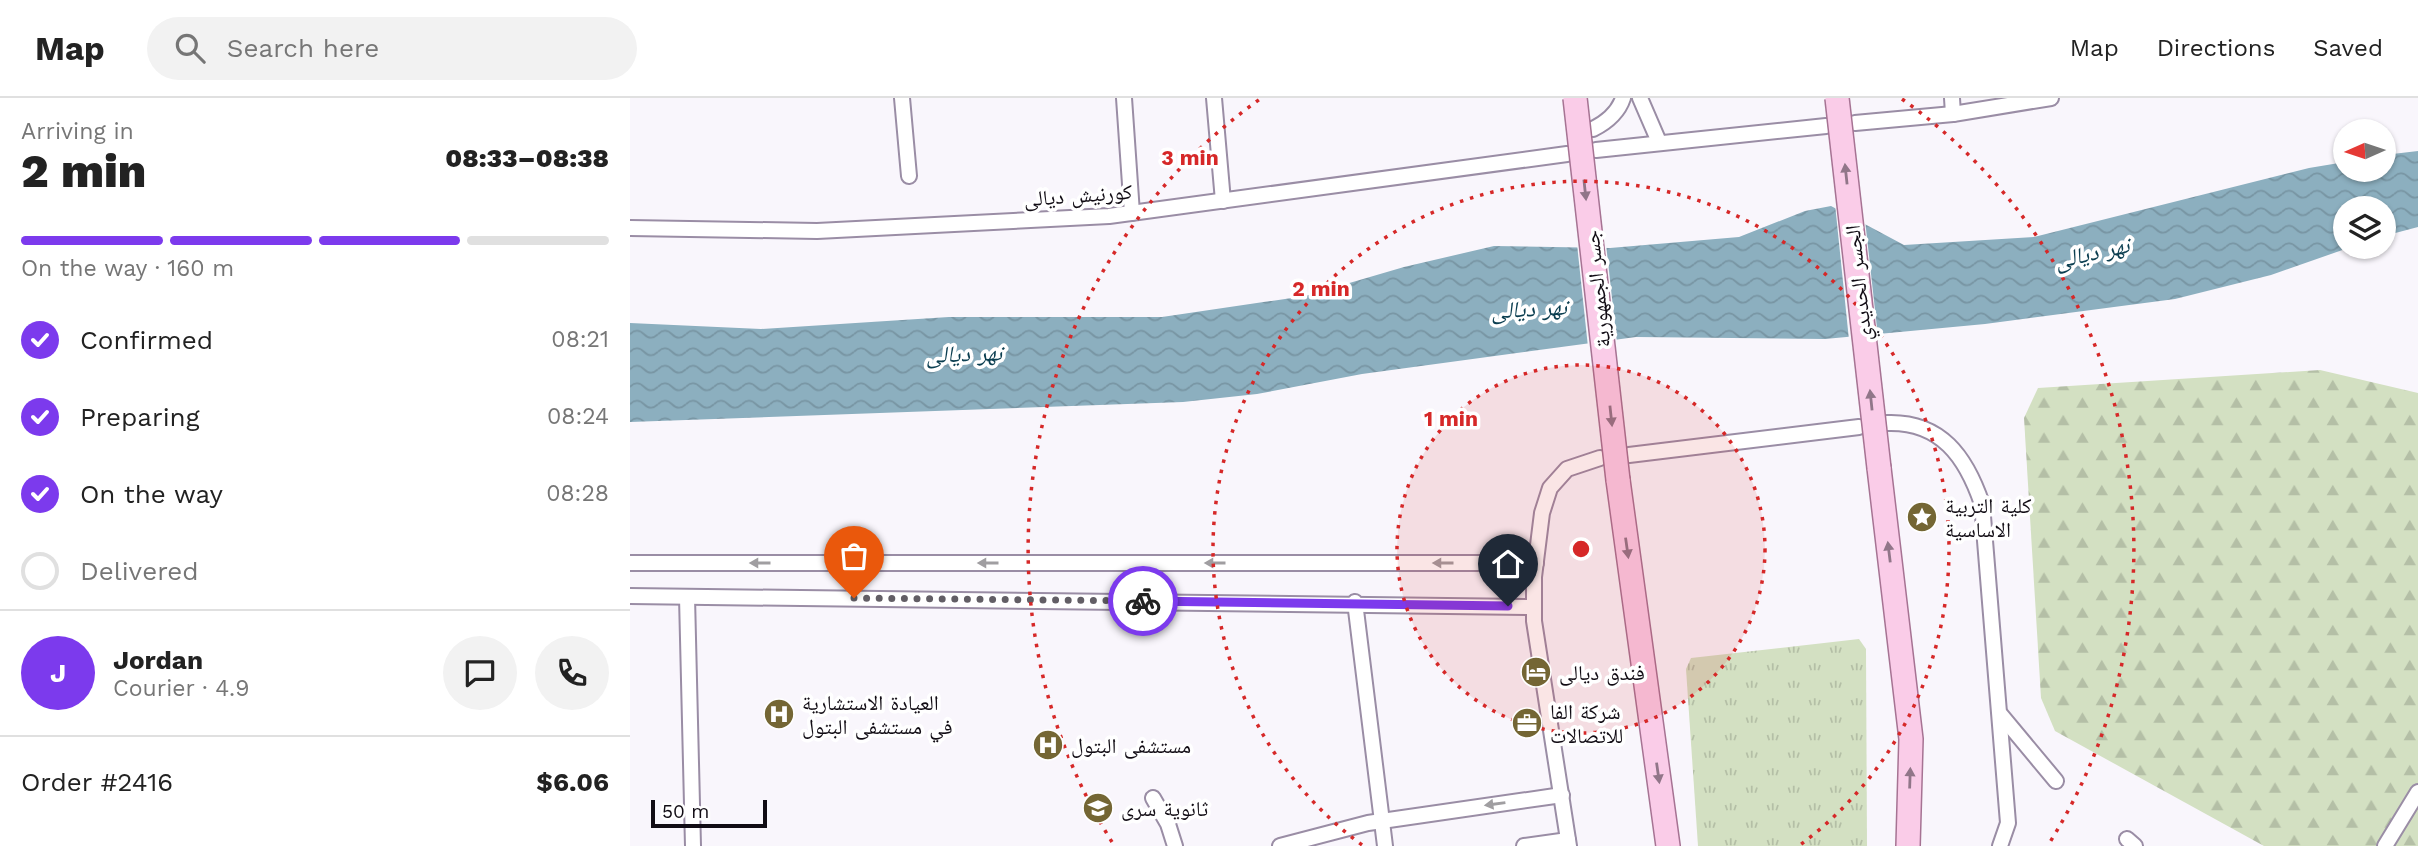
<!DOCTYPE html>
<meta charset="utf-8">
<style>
body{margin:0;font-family:"Work Sans","Noto Naskh Arabic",sans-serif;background:#f2f2f2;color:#222;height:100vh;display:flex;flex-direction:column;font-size:26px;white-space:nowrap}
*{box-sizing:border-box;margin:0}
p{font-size:23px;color:#767676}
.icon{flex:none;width:38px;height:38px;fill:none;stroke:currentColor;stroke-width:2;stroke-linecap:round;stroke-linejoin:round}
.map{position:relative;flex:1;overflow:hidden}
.side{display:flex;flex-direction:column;background:#fff;width:630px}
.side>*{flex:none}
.needle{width:46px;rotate:267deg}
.tools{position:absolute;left:1703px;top:21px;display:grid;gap:14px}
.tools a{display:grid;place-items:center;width:63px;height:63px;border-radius:50%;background:#fff;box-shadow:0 2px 5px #0004;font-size:35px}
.scale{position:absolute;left:21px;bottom:18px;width:116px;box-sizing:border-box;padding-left:7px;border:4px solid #110c14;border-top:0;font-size:19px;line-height:24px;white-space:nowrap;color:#110c14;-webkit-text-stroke:5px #fff;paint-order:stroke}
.pin{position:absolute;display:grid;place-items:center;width:60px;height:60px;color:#fff;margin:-72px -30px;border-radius:50% 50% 50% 0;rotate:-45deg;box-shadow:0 0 7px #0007}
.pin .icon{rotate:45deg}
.courier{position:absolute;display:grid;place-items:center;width:70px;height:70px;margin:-35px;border:5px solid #7c3aed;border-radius:50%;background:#fff;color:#222;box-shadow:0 2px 9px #0007}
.headline em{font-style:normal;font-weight:800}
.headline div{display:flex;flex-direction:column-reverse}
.headline{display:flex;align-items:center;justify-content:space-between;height:119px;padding:0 21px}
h1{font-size:46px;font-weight:800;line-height:52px}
.bar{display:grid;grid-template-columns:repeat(4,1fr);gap:10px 7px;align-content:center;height:84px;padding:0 21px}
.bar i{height:9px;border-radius:5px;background:#e0e0e0}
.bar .selected{background:#7c3aed}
.bar p{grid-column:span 4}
.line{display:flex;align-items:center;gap:18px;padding:0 21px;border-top:2px solid #e0e0e0}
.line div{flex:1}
.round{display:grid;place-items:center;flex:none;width:74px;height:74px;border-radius:37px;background:#f2f2f2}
ol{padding:0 21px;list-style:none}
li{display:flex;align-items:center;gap:21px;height:77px}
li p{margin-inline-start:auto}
li .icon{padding:7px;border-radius:50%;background:#7c3aed;color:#fff;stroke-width:4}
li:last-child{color:#767676}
li i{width:38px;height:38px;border:4px solid #e0e0e0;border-radius:50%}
header{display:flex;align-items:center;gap:42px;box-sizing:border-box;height:98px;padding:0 35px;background:#fff;border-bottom:2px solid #e0e0e0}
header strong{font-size:33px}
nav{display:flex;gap:38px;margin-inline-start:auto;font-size:24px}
.search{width:490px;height:63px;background:#f2f2f2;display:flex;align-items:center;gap:18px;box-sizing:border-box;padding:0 24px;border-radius:38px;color:#767676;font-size:26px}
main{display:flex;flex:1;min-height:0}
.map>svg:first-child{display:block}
.forest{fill:url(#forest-firs)}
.park{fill:url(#park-tufts)}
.water{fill:url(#water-waves)}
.pier{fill:#f9f6fc}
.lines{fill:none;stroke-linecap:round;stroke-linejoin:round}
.street-casing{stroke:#9a8da5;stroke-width:18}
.primary-casing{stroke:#a67393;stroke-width:26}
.street{stroke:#fff;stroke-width:14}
.primary{stroke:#facce8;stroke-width:23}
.primary-bridge-casing{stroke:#a67393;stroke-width:26;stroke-linecap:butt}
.primary-bridge{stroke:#facce8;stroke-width:23}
.oneway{fill:#917689}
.oneway2{fill:#a09ea1}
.done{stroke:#625e65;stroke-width:7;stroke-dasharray:0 12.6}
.route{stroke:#7c3aed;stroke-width:9}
.ring{fill:none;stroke:#d62828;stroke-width:3.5;stroke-dasharray:3.5 7}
.labels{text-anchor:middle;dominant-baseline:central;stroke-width:7;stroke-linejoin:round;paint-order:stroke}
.street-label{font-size:21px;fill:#110c14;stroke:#fff}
.poi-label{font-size:21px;fill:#110c14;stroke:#fff;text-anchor:start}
.water-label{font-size:23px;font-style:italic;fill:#0b3e50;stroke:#fff}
.centre{fill:#d62828;stroke:#fff;stroke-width:3.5}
.ring-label{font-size:21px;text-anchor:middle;font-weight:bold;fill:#d62828;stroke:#fff;stroke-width:7;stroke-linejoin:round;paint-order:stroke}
</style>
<header>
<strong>Map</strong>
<div class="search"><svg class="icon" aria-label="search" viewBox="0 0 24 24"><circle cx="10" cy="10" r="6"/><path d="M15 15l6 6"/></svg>Search here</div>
<nav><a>Map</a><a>Directions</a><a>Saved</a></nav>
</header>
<main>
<section class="side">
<div class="headline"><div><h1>2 min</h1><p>Arriving in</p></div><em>08:33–08:38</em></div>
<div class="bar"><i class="selected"></i><i class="selected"></i><i class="selected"></i><i></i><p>On the way · 160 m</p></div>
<ol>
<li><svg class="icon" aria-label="check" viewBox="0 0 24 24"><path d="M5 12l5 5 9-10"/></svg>Confirmed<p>08:21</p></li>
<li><svg class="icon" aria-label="check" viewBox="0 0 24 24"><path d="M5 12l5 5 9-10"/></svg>Preparing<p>08:24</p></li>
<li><svg class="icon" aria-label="check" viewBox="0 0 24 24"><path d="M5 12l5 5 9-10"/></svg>On the way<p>08:28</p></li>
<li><i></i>Delivered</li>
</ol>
<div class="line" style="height:126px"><b class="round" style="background:#7c3aed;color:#fff">J</b><div><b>Jordan</b><p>Courier · 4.9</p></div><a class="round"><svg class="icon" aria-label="chat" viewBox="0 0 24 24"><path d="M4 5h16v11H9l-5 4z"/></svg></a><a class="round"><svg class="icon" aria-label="phone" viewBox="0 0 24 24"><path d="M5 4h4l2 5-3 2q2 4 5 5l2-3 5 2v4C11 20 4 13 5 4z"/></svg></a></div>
<div class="line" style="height:91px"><div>Order #2416</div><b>$6.06</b></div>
</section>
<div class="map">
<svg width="1788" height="748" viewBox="0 0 1788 748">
<defs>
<pattern id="forest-firs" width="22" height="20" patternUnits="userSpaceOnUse" patternTransform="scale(1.75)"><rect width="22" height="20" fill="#d3e0c2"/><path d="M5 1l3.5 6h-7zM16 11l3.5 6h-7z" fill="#b4bfa6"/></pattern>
<pattern id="park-tufts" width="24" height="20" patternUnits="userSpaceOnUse" patternTransform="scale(1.75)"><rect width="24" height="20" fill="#d3e0c2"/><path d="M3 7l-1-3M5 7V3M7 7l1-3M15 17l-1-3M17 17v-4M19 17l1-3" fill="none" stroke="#b4bfa6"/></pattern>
<pattern id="water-waves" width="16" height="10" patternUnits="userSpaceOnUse" patternTransform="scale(1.75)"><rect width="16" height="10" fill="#8cafbf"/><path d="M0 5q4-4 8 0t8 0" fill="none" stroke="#7895a3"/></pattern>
</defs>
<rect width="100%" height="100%" fill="#f9f6fc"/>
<polygon class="forest" points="1690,272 1788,295 1788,748 1634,748 1425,633 1411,600 1394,320 1408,290"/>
<polygon class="park" points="1229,541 1236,551 1237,748 1068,748 1056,571 1061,560"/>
<polygon class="water" points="1788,53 1788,129 1754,138 1754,110 1715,110 1715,149 1721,149 1641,177 1545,201 1355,226 1195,241 1006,239 732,276 627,296 553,304 0,324 0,225 131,231 319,219 532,219 675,198 774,169 864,148 980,150 1109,139 1175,113 1201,108 1274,147 1404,139 1679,70 1715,64 1715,72 1754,72 1754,57"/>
<g class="pier">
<polygon points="1205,106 1235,122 1248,239 1219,242"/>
<polygon points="947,146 976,146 987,245 958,249"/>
</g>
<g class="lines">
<g class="street-casing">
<g id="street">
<polyline points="272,0 279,78"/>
<polyline points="494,0 502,115"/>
<polyline points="584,0 593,103"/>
<polyline points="1010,0 1029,44"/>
<polyline points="1322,0 1323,16"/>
<polyline points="1225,25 1323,16 1421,0"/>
<path d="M963,31C977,24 988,15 993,0"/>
<polyline points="966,52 1196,28"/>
<polyline points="0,130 187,133 479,118 937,56"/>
<path d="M1257,325C1311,323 1336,359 1352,406L1378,725L1370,748"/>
<polyline points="999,357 1229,329"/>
<polyline points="0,465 906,465"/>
<polyline points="0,498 903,509"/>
<polyline points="57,499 63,748"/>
<polyline points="725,504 755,748"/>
<polyline points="1371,617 1426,683"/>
<polyline points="523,700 538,726 545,748"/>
<polyline points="1497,741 1505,748"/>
<polyline points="650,748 738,725 932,697"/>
<polyline points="894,748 938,742"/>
<polyline points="939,748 904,523 904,479 912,415 920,390 937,371 970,360"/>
<polyline points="1755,748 1788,694"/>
</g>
</g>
<g class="primary-casing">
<g id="primary">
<polyline points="1249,370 1281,641 1278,748"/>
<polyline points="988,382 1038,748"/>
</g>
</g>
<use href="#street" class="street"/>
<use href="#primary" class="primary"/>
<g class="primary-bridge-casing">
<g id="primary-bridge">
<polyline points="945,0 988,382"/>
<polyline points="1207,0 1249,370"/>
</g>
</g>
<use href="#primary-bridge" class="primary-bridge"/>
</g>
<defs><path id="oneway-solid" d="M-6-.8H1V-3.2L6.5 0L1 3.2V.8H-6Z" transform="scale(1.75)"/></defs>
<g class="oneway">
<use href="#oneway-solid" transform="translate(1216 76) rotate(-96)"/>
<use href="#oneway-solid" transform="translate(955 92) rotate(84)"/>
<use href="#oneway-solid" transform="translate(1241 302) rotate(-96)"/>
<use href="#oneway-solid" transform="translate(981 318) rotate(84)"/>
<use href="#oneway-solid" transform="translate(997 450) rotate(82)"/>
<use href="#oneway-solid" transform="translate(1259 454) rotate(-97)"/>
<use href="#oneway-solid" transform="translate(1028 675) rotate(82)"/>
<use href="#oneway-solid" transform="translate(1280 680) rotate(-88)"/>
</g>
<g class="oneway2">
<use href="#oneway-solid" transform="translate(130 465) rotate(180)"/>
<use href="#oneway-solid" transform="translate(358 465) rotate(180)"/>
<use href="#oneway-solid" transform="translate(585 465) rotate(180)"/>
<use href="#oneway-solid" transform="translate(813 465) rotate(180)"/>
<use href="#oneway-solid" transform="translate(865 706) rotate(172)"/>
</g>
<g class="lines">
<polyline class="done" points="224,500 513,503"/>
<polyline class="route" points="513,503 878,508"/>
</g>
<circle cx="951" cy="451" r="184" fill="#d62828" fill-opacity=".12"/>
<g class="ring">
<circle cx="951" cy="451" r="184"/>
<path d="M732 747A368 368 0 1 1 1170 747"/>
<path d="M482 744A553 553 0 0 1 630 1M1272 1A553 553 0 0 1 1420 744"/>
</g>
<defs>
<g id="sight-disc" transform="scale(1.575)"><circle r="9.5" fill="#746634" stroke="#fff"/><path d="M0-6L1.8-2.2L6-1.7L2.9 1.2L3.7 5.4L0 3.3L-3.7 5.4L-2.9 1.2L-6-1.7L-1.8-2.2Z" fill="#fff"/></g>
<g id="hotel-disc" transform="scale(1.575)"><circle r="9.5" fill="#746634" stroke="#fff"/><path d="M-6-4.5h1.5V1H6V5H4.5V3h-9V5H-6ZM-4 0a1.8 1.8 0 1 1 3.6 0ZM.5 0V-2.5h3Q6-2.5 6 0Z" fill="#fff"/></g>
<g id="hospital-disc" transform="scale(1.575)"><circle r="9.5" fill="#746634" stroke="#fff"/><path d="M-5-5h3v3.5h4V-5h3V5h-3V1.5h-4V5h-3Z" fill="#fff"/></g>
<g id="office-disc" transform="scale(1.575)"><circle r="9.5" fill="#746634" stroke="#fff"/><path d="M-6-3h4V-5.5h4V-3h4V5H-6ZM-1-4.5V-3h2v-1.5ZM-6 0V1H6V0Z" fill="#fff"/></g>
<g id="school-disc" transform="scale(1.575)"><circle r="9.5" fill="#746634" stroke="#fff"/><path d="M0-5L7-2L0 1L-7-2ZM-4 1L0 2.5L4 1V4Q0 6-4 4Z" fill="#fff"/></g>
</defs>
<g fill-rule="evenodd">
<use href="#sight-disc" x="1292" y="419"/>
<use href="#hotel-disc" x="906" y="574"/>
<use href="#hospital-disc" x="149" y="616"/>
<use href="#office-disc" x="897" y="625"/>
<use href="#hospital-disc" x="418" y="647"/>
<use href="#school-disc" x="468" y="710"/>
</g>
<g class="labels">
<g class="street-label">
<text transform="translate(448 97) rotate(-4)">كورنيش ديالى</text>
<text transform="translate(1228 185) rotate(-96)">الجسر الحديدي</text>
<text transform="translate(967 191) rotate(-96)">جسر الجمهورية</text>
</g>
<g class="poi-label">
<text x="1315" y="407">كلية التربية<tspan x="1315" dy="24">الاساسية</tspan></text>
<text x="929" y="574">فندق ديالى</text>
<text x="172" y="604">العيادة الاستشارية<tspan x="172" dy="24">في مستشفى البتول</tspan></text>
<text x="920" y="613">شركة الفا<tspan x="920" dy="24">للاتصالات</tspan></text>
<text x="441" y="647">مستشفى البتول</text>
<text x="491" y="710">ثانوية سرى</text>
</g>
<g class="water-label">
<text transform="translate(1462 155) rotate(-13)">نهر ديالى</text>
<text transform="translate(899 211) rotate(-3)">نهر ديالى</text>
<text transform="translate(334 256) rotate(-2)">نهر ديالى</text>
</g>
</g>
<circle cx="951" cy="451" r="10" class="centre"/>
<g class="ring-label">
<text x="560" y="67">3 min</text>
<text x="691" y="198">2 min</text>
<text x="821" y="328">1 min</text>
</g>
</svg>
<div class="tools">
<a><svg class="needle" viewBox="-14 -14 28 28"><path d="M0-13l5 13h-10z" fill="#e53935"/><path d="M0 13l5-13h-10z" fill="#767676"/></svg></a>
<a><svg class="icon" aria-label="layers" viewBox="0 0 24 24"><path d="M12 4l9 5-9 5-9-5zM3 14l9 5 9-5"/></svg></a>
</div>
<div class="scale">50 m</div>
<div class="pin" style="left:224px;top:500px;background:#ea580c"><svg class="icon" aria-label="bag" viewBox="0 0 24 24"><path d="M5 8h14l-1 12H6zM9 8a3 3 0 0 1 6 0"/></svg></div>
<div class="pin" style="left:878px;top:508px;background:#1f2937"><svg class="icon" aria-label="home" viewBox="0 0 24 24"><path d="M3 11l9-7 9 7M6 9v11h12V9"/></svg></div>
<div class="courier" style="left:513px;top:503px"><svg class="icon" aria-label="bike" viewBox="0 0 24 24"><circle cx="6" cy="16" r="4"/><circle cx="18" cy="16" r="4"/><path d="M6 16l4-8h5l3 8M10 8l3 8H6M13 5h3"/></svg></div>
</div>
</main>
